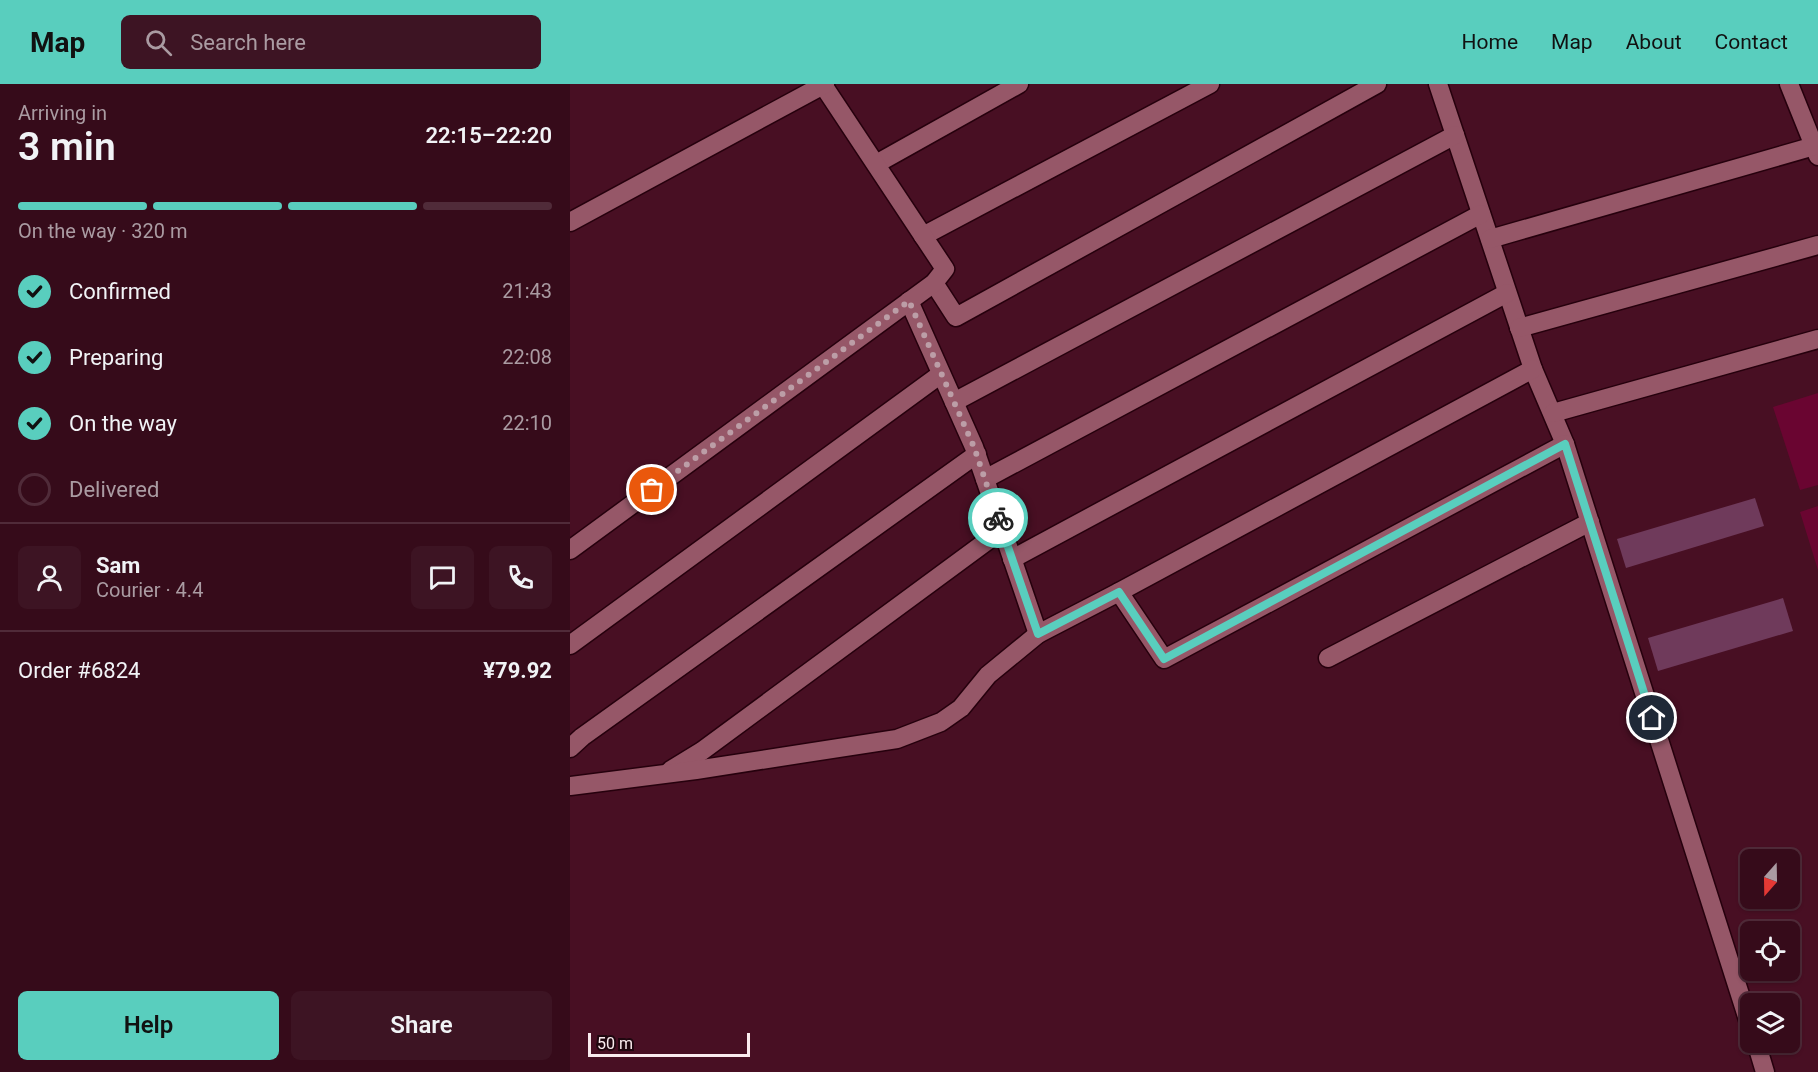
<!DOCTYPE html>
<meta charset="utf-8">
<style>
body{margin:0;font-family:Roboto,sans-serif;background:#3d1423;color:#f1f3f6;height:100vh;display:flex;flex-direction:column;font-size:22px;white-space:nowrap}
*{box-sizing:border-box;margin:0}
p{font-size:20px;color:#aa9ba2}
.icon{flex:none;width:33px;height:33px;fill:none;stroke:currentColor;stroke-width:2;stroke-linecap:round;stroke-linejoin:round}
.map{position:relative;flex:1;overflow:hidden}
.sheet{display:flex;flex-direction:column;background:#360b1a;width:570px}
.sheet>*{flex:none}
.needle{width:39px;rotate:200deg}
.buttons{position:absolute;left:1170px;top:765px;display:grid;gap:12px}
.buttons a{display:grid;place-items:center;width:60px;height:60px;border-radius:9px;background:#360b1a;box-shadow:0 2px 4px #0004,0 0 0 2px #502b39;font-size:30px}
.scale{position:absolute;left:18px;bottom:15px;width:162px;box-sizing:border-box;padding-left:6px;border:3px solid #faebee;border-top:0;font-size:16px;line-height:21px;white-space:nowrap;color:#faebee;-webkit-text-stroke:4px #1f070f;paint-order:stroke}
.pin{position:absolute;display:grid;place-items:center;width:51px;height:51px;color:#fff;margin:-26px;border:3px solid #fff;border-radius:50%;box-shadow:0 2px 6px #0007}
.courier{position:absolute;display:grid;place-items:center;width:60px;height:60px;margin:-30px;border:4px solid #59cebe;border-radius:50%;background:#fff;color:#222;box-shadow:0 2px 8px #0007}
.head em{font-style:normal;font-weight:600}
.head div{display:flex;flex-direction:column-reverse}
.head{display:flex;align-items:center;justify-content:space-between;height:102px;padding:0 18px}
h1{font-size:39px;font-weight:600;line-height:45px}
.bar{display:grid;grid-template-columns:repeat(4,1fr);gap:9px 6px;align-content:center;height:72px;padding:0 18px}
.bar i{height:8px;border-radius:4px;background:#502b39}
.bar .active{background:#59cebe}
.bar p{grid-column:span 4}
.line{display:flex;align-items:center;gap:15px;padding:0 18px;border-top:2px solid #502b39}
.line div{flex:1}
.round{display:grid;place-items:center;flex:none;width:63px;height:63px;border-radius:9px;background:#3d1423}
ol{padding:0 18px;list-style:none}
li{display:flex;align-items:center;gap:18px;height:66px}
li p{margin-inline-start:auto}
li .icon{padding:6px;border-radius:50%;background:#59cebe;color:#111;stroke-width:4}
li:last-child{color:#aa9ba2}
li i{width:33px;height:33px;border:3px solid #502b39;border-radius:50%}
.cta{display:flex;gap:12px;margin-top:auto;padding:12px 18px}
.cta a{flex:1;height:69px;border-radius:9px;background:#59cebe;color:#111;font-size:24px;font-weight:600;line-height:69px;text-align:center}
.cta a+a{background:#3d1423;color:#f1f3f6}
header{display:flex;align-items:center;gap:36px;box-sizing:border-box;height:84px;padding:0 30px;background:#59cebe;color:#111}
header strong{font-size:28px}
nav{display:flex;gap:33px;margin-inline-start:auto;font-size:21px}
.search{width:420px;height:54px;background:#3d1423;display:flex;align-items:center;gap:15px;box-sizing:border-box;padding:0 21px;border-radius:9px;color:#aa9ba2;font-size:22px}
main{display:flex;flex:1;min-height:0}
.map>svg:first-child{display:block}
.green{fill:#6a0531}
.building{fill:#6f3a5b}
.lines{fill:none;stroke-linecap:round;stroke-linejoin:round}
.street-casing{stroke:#26000d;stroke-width:21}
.secondary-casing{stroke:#26000d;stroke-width:21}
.street{stroke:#965768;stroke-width:18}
.secondary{stroke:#965768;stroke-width:18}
.done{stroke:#bc9ea7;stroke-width:6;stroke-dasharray:0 10.8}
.route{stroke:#59cebe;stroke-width:8}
</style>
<header>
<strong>Map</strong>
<div class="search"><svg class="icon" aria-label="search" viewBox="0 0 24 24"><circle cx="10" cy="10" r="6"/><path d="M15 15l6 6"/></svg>Search here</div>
<nav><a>Home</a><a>Map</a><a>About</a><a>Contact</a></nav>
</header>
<main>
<section class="sheet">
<div class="head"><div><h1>3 min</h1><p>Arriving in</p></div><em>22:15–22:20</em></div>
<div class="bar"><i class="active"></i><i class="active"></i><i class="active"></i><i></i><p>On the way · 320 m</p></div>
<ol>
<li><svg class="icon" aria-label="check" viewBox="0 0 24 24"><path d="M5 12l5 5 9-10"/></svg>Confirmed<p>21:43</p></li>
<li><svg class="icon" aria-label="check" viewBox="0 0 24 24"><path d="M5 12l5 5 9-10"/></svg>Preparing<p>22:08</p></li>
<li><svg class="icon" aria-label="check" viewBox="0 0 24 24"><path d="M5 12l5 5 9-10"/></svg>On the way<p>22:10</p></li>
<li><i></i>Delivered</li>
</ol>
<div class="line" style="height:108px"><a class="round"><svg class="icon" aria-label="person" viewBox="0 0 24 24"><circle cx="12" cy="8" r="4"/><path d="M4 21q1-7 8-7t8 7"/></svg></a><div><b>Sam</b><p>Courier · 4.4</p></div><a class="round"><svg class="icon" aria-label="chat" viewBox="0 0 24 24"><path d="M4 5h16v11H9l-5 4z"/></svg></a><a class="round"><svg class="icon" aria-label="phone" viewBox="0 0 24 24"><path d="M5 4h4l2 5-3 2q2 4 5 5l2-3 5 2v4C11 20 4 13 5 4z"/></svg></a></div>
<div class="line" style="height:78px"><div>Order #6824</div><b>¥79.92</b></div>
<div class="cta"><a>Help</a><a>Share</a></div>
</section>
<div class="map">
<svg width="1248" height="988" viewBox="0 0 1248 988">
<rect width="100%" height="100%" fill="#480f23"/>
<g class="green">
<polygon points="1248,309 1248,401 1230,406 1203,323"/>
<polygon points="1248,422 1248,486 1230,428"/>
</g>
<g class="building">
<polygon points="1185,414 1194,442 1056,484 1047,455"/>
<polygon points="1213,514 1223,547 1088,587 1078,554"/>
</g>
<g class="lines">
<g class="street-casing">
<g id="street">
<polyline points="868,0 963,285 995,360 1180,942"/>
<polyline points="1219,0 1248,72"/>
<polyline points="306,80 449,0"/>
<polyline points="353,152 640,0"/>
<polyline points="920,155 1248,61"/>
<polyline points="364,199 386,233 807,0"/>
<polyline points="339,217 404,363 468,550"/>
<polyline points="949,244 1248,161"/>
<polyline points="384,318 885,51"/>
<polyline points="983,329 1248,255"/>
<polyline points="415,395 911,130"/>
<polyline points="0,466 364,199 375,185 253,1"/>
<polyline points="442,475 937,209"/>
<polyline points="549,508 594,575 995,360"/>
<polyline points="0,561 371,290"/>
<polyline points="758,574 1020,438"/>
<polyline points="0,664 12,653 407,370"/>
<polyline points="101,686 132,667 432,446"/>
<polyline points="0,702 126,686 327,655 371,638 391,624 418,591 468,550 549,508 963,285"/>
<polyline points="1186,958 1195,988"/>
</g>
</g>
<g class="secondary-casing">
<polyline id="secondary" points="0,138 255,0"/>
</g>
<use href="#street" class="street"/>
<use href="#secondary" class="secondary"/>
</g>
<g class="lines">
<polyline class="done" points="82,406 339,217 404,363 428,434"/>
<polyline class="route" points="428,434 468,550 549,508 594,575 995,360 1082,634"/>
</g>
</svg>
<div class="buttons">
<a><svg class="needle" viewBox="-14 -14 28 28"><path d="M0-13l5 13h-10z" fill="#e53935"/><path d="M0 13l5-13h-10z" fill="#aa9ba2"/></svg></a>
<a><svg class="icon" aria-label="locate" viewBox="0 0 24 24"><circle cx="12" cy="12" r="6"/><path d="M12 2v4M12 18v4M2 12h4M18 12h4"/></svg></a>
<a><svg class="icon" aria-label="layers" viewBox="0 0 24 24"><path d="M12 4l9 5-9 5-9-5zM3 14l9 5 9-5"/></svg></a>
</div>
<div class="scale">50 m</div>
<div class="pin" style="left:82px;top:406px;background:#ea580c"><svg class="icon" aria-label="bag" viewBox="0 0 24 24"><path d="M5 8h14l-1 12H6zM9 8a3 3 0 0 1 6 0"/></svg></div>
<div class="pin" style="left:1082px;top:634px;background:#1f2937"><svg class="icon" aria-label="home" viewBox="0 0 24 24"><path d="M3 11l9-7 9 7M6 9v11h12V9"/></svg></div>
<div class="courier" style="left:428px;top:434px"><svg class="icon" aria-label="bike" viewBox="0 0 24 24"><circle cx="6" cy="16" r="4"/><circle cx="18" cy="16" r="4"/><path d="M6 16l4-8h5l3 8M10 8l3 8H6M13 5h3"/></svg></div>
</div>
</main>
